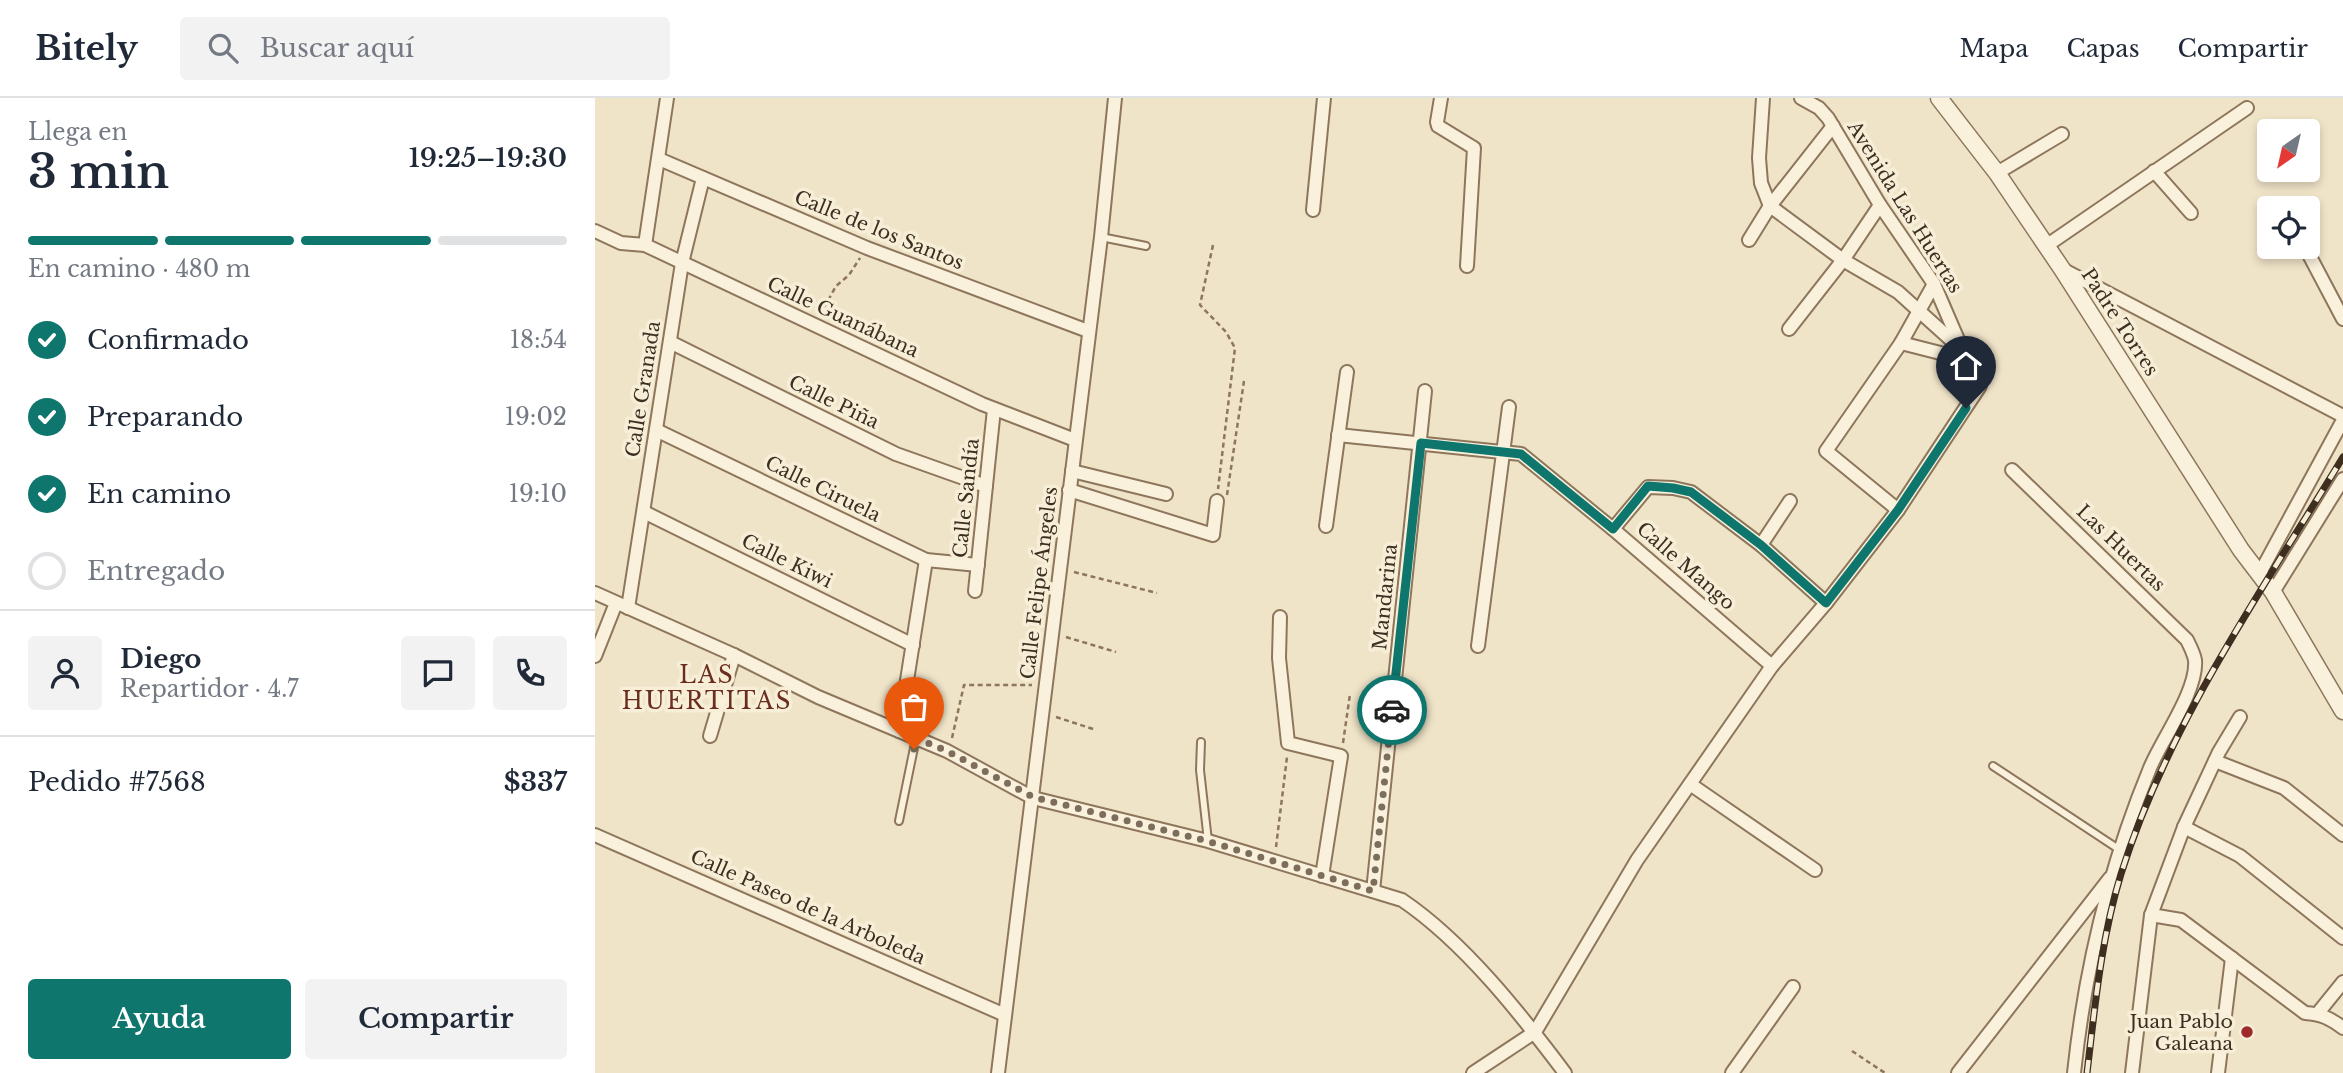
<!DOCTYPE html>
<html lang="es">
<meta charset="utf-8">
<style>
body{margin:0;font-family:"Libre Baskerville",serif;background:#f2f2f3;color:#1f2937;height:100vh;display:flex;flex-direction:column;font-size:26px;white-space:nowrap}
*{box-sizing:border-box;margin:0}
p{font-size:23px;color:#747a83}
.icon{flex:none;width:38px;height:38px;fill:none;stroke:currentColor;stroke-width:2;stroke-linecap:round;stroke-linejoin:round}
.map{position:relative;flex:1;overflow:hidden}
.details{display:flex;flex-direction:column;background:#fff;width:595px}
.details>*{flex:none}
.needle{width:46px;rotate:214deg}
.buttons{position:absolute;left:1662px;top:21px;display:grid;gap:14px}
.buttons a{display:grid;place-items:center;width:63px;height:63px;border-radius:7px;background:#fff;box-shadow:0 4px 10px #0003;font-size:35px}
.pin{position:absolute;display:grid;place-items:center;width:60px;height:60px;color:#fff;margin:-72px -30px;border-radius:50% 50% 50% 0;rotate:-45deg;box-shadow:0 0 7px #0007}
.pin .icon{rotate:45deg}
.courier{position:absolute;display:grid;place-items:center;width:70px;height:70px;margin:-35px;border:5px solid #0f766e;border-radius:50%;background:#fff;color:#222;box-shadow:0 2px 9px #0007}
.summary em{font-style:normal;font-weight:600}
.summary div{display:flex;flex-direction:column-reverse}
.summary{display:flex;align-items:center;justify-content:space-between;height:119px;padding:0 28px}
h1{font-size:46px;font-weight:600;line-height:52px}
.bar{display:grid;grid-template-columns:repeat(4,1fr);gap:10px 7px;align-content:center;height:84px;padding:0 28px}
.bar i{height:9px;border-radius:5px;background:#e0e1e3}
.bar .on{background:#0f766e}
.bar p{grid-column:span 4}
.line{display:flex;align-items:center;gap:18px;padding:0 28px;border-top:2px solid #e0e1e3}
.line div{flex:1}
.round{display:grid;place-items:center;flex:none;width:74px;height:74px;border-radius:7px;background:#f2f2f3}
ol{padding:0 28px;list-style:none}
li{display:flex;align-items:center;gap:21px;height:77px}
li p{margin-inline-start:auto}
li .icon{padding:7px;border-radius:50%;background:#0f766e;color:#fff;stroke-width:4}
li:last-child{color:#747a83}
li i{width:38px;height:38px;border:4px solid #e0e1e3;border-radius:50%}
.button{display:flex;gap:14px;margin-top:auto;padding:14px 28px}
.button a{flex:1;height:80px;border-radius:7px;background:#0f766e;color:#fff;font-size:28px;font-weight:600;line-height:80px;text-align:center}
.button a+a{background:#f2f2f3;color:#1f2937}
header{display:flex;align-items:center;gap:42px;box-sizing:border-box;height:98px;padding:0 35px;background:#fff;border-bottom:2px solid #e0e1e3}
header strong{font-size:33px}
nav{display:flex;gap:38px;margin-inline-start:auto;font-size:24px}
.search{width:490px;height:63px;background:#f2f2f3;display:flex;align-items:center;gap:18px;box-sizing:border-box;padding:0 24px;border-radius:7px;color:#747a83;font-size:26px}
main{display:flex;flex:1;min-height:0}
.map>svg:first-child{display:block}
.lines{fill:none;stroke-linecap:round;stroke-linejoin:round}
.service-casing{stroke:#8d765c;stroke-width:10}
.minor-casing{stroke:#8d765c;stroke-width:16}
.tertiary-casing{stroke:#8d765c;stroke-width:19}
.path{stroke:#8d765c;stroke-width:2.5;stroke-dasharray:5 3.5;stroke-linecap:butt}
.service{stroke:#faf1dc;stroke-width:6}
.minor{stroke:#faf1dc;stroke-width:12}
.tertiary{stroke:#faf1dc;stroke-width:16}
.rail-casing{stroke:#3d2e20;stroke-width:7}
.rail{stroke:#f7eed8;stroke-width:4.5;stroke-dasharray:13;stroke-linecap:butt}
.done{stroke:#7c6e5b;stroke-width:7;stroke-dasharray:0 12.6}
.route{stroke:#0f766e;stroke-width:9}
.poi-dot{fill:#9e2a2b;stroke:#f7eed8;stroke-width:2.5}
.labels{text-anchor:middle;dominant-baseline:central;stroke-width:7;stroke-linejoin:round;paint-order:stroke}
.street-label{font-size:19px;fill:#3d2e20;stroke:#f7eed8}
.poi-label{font-size:19px;fill:#3d2e20;stroke:#f7eed8;text-anchor:end}
.quarter-label{font-size:23px;letter-spacing:2px;fill:#6b2e1e;stroke:#f7eed8}
</style>
<header>
<strong>Bitely</strong>
<div class="search"><svg class="icon" aria-label="search" viewBox="0 0 24 24"><circle cx="10" cy="10" r="6"/><path d="M15 15l6 6"/></svg>Buscar aquí</div>
<nav><a>Mapa</a><a>Capas</a><a>Compartir</a></nav>
</header>
<main>
<section class="details">
<div class="summary"><div><h1>3 min</h1><p>Llega en</p></div><em>19:25–19:30</em></div>
<div class="bar"><i class="on"></i><i class="on"></i><i class="on"></i><i></i><p>En camino · 480 m</p></div>
<ol>
<li><svg class="icon" aria-label="check" viewBox="0 0 24 24"><path d="M5 12l5 5 9-10"/></svg>Confirmado<p>18:54</p></li>
<li><svg class="icon" aria-label="check" viewBox="0 0 24 24"><path d="M5 12l5 5 9-10"/></svg>Preparando<p>19:02</p></li>
<li><svg class="icon" aria-label="check" viewBox="0 0 24 24"><path d="M5 12l5 5 9-10"/></svg>En camino<p>19:10</p></li>
<li><i></i>Entregado</li>
</ol>
<div class="line" style="height:126px"><a class="round"><svg class="icon" aria-label="person" viewBox="0 0 24 24"><circle cx="12" cy="8" r="4"/><path d="M4 21q1-7 8-7t8 7"/></svg></a><div><b>Diego</b><p>Repartidor · 4.7</p></div><a class="round"><svg class="icon" aria-label="chat" viewBox="0 0 24 24"><path d="M4 5h16v11H9l-5 4z"/></svg></a><a class="round"><svg class="icon" aria-label="phone" viewBox="0 0 24 24"><path d="M5 4h4l2 5-3 2q2 4 5 5l2-3 5 2v4C11 20 4 13 5 4z"/></svg></a></div>
<div class="line" style="height:91px"><div>Pedido #7568</div><b>$337</b></div>
<div class="button"><a>Ayuda</a><a>Compartir</a></div>
</section>
<div class="map">
<svg width="1748" height="975" viewBox="0 0 1748 975">
<rect width="100%" height="100%" fill="#f0e4c8"/>
<g class="lines">
<g class="service-casing">
<g id="service">
<polyline points="506,139 551,148"/>
<polyline points="606,644 605,672 613,743"/>
<polyline points="1398,668 1525,752"/>
<polyline points="304,723 321,640"/>
</g>
</g>
<g class="minor-casing">
<g id="minor">
<polyline points="846,0 842,24 843,28 879,50 872,168"/>
<polyline points="1168,0 1164,60 1166,85 1175,108 1248,162 1303,194 1364,249"/>
<polyline points="64,61 272,150 493,233"/>
<polyline points="1559,73 1596,115"/>
<polyline points="1402,75 1467,36"/>
<polyline points="1701,110 1702,110"/>
<polyline points="718,112 729,0"/>
<polyline points="0,133 26,145 50,147 387,306 480,342"/>
<polyline points="1154,142 1175,108 1238,28"/>
<polyline points="50,147 72,0"/>
<polyline points="1451,148 1652,10"/>
<polyline points="1710,149 1748,221"/>
<polyline points="1469,172 1748,318"/>
<polyline points="1194,231 1248,162 1285,107"/>
<polyline points="75,244 301,356 391,388"/>
<polyline points="1306,245 1365,260 1376,265"/>
<polyline points="61,332 331,462 383,467"/>
<polyline points="743,337 926,356 1018,431 1177,568"/>
<path d="M1417,372L1592,542C1595,548 1599,556 1600,562C1603,592 1567,641 1555,670C1515,767 1490,871 1479,975"/>
<polyline points="477,373 571,396"/>
<polyline points="474,392 618,437 622,403"/>
<polyline points="1303,412 1231,353 1306,245 1339,186"/>
<polyline points="49,414 318,547"/>
<polyline points="731,428 752,274"/>
<polyline points="1018,431 1053,389 1078,390 1096,394 1166,447 1231,505"/>
<polyline points="1166,447 1195,403"/>
<polyline points="1665,475 1748,322"/>
<polyline points="380,493 399,311"/>
<polyline points="1678,494 1748,381"/>
<path d="M0,495L139,557L223,599L352,653L438,700L613,743L807,802C869,844 925,915 970,975"/>
<polyline points="33,510 87,165 108,80"/>
<polyline points="685,519 684,560 693,645 746,658 727,778"/>
<polyline points="883,548 914,309"/>
<polyline points="0,558 21,505"/>
<polyline points="304,633 331,462"/>
<polyline points="115,638 139,557"/>
<polyline points="1620,663 1689,690 1748,737"/>
<polyline points="1095,686 1220,772"/>
<polyline points="1589,729 1645,758 1748,840"/>
<polyline points="0,737 410,917"/>
<polyline points="778,793 830,293"/>
<path d="M1556,817L1586,822L1710,915C1726,916 1735,920 1748,930"/>
<polyline points="1723,915 1748,884"/>
<polyline points="403,975 506,139 520,0"/>
<polyline points="878,975 940,934 1042,762 1177,568 1231,505 1303,412 1385,288 1380,272 1367,251 1339,186 1285,107 1233,20 1224,10 1206,0"/>
<polyline points="1137,975 1198,889"/>
<polyline points="1363,975 1515,780"/>
<polyline points="1537,975 1556,817 1589,729 1624,654 1645,619"/>
<polyline points="1623,975 1637,860"/>
</g>
</g>
<g class="tertiary-casing">
<polyline id="tertiary" points="1344,0 1402,75 1467,171 1646,452 1678,494 1748,613"/>
</g>
<g class="path">
<polyline points="618,147 605,207 631,234 640,250 623,391"/>
<polyline points="225,217 241,188 254,177 265,160"/>
<polyline points="632,397 649,283"/>
<polyline points="479,474 562,495"/>
<polyline points="471,539 521,554"/>
<polyline points="461,619 501,632"/>
<polyline points="357,640 369,587 437,587"/>
<polyline points="748,645 755,596"/>
<polyline points="681,749 692,659"/>
<polyline points="1257,953 1290,975"/>
</g>
<use href="#service" class="service"/>
<use href="#minor" class="minor"/>
<use href="#tertiary" class="tertiary"/>
<g class="rail-casing">
<path id="rail" d="M1492,975C1500,908 1506,841 1526,776C1573,626 1667,493 1748,359"/>
</g>
<use href="#rail" class="rail"/>
</g>
<g class="lines">
<polyline class="done" points="319,651 321,640 352,653 438,699 612,743 778,793 797,612"/>
<polyline class="route" points="797,612 826,345 926,356 1018,431 1053,388 1078,390 1096,394 1166,447 1231,505 1303,412 1371,310"/>
</g>
<circle class="poi-dot" cx="1652" cy="934" r="7"/>
<g class="labels">
<g class="street-label">
<text transform="translate(1310 109) rotate(58)">Avenida Las Huertas</text>
<text transform="translate(284 132) rotate(22)">Calle de los Santos</text>
<text transform="translate(248 219) rotate(25)">Calle Guanábana</text>
<text transform="translate(1525 224) rotate(57)">Padre Torres</text>
<text transform="translate(48 291) rotate(-81)">Calle Granada</text>
<text transform="translate(239 304) rotate(26)">Calle Piña</text>
<text transform="translate(228 391) rotate(26)">Calle Ciruela</text>
<text transform="translate(371 400) rotate(-84)">Calle Sandía</text>
<text transform="translate(1526 450) rotate(44)">Las Huertas</text>
<text transform="translate(192 463) rotate(26)">Calle Kiwi</text>
<text transform="translate(1091 468) rotate(41)">Calle Mango</text>
<text transform="translate(444 485) rotate(-83)">Calle Felipe Ángeles</text>
<text transform="translate(790 499) rotate(-84)">Mandarina</text>
<text transform="translate(213 809) rotate(24)">Calle Paseo de la Arboleda</text>
</g>
<g class="poi-label">
<text x="1638" y="923">Juan Pablo<tspan x="1638" dy="22">Galeana</tspan></text>
</g>
<g class="quarter-label">
<text x="112" y="577">LAS<tspan x="112" dy="26">HUERTITAS</tspan></text>
</g>
</g>
</svg>
<div class="buttons">
<a><svg class="needle" viewBox="-14 -14 28 28"><path d="M0-13l5 13h-10z" fill="#e53935"/><path d="M0 13l5-13h-10z" fill="#747a83"/></svg></a>
<a><svg class="icon" aria-label="locate" viewBox="0 0 24 24"><circle cx="12" cy="12" r="6"/><path d="M12 2v4M12 18v4M2 12h4M18 12h4"/></svg></a>
</div>
<div class="pin" style="left:319px;top:651px;background:#ea580c"><svg class="icon" aria-label="bag" viewBox="0 0 24 24"><path d="M5 8h14l-1 12H6zM9 8a3 3 0 0 1 6 0"/></svg></div>
<div class="pin" style="left:1371px;top:310px;background:#1f2937"><svg class="icon" aria-label="home" viewBox="0 0 24 24"><path d="M3 11l9-7 9 7M6 9v11h12V9"/></svg></div>
<div class="courier" style="left:797px;top:612px"><svg class="icon" aria-label="car" viewBox="0 0 24 24"><path d="M5 17H2v-5l4-1 3-4h7l3 4 3 1v5h-3M9 17h6M6 11h13"/><circle cx="7" cy="17" r="2"/><circle cx="17" cy="17" r="2"/></svg></div>
</div>
</main>
